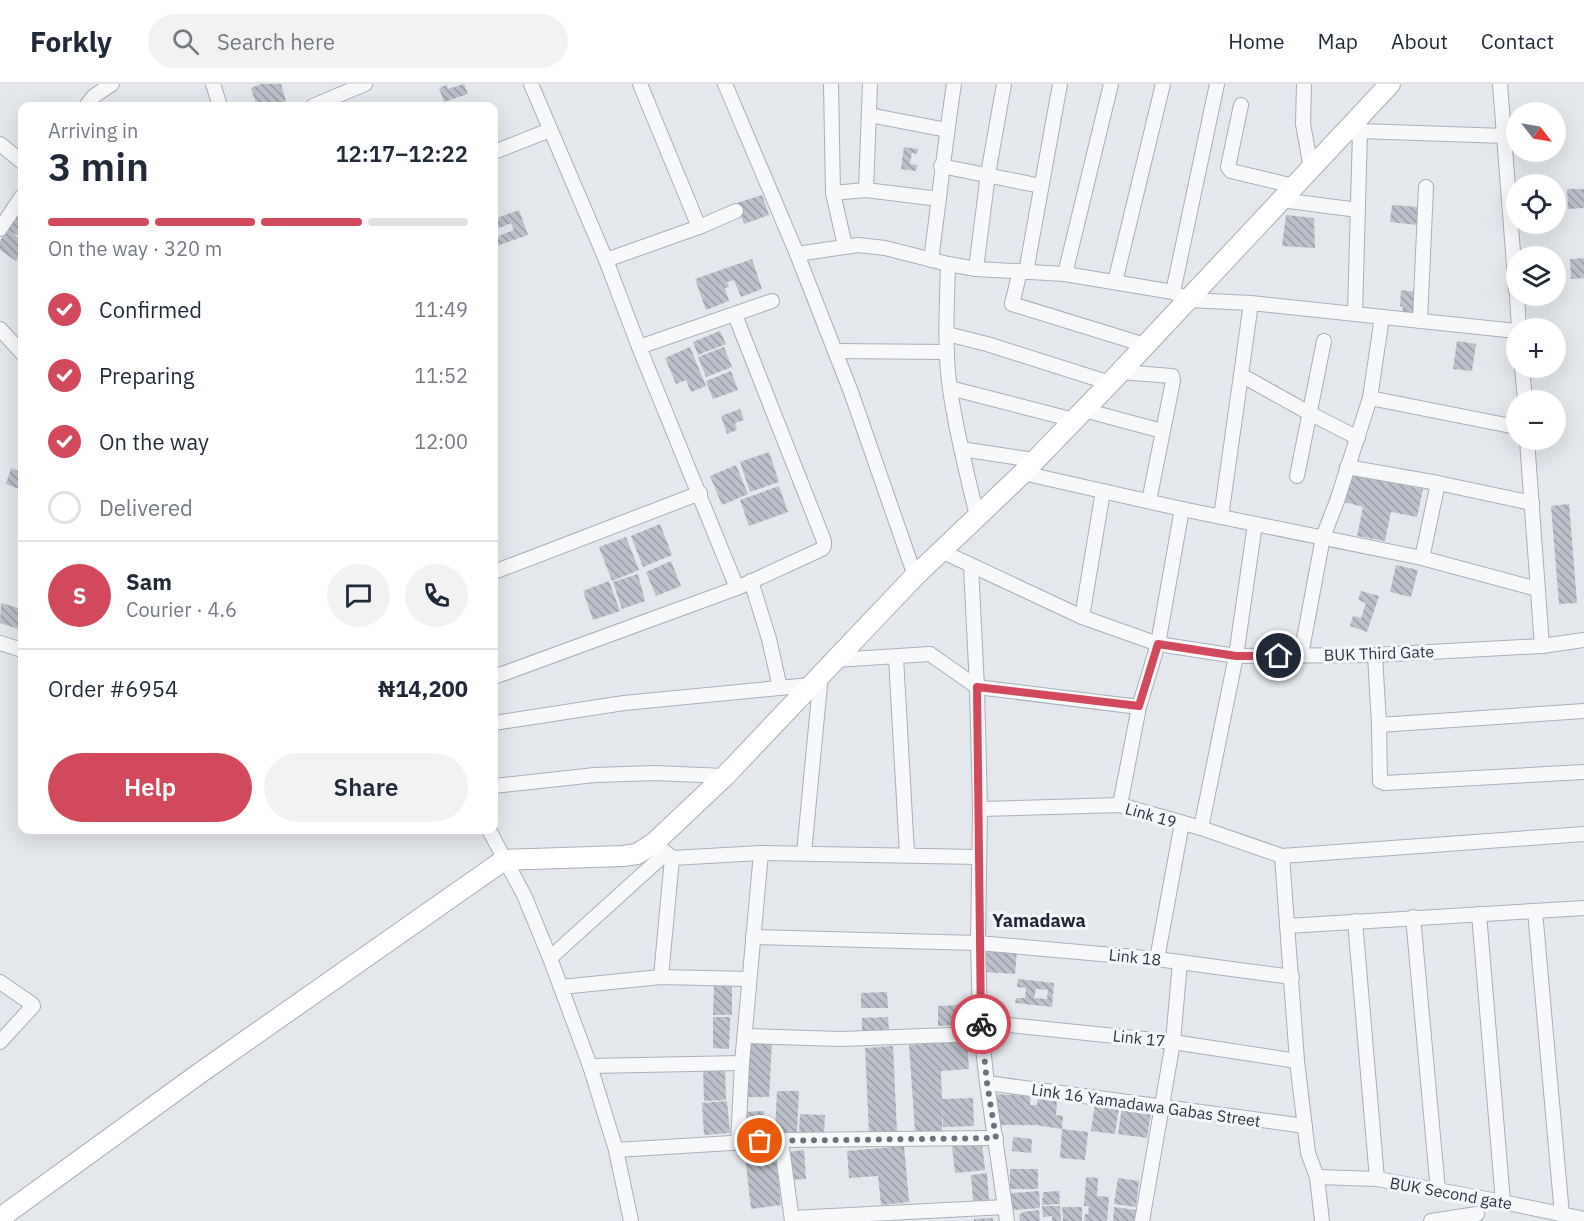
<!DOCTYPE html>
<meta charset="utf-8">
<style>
body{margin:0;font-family:"IBM Plex Sans",sans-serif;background:#f2f2f3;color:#1f2937;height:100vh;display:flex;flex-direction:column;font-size:22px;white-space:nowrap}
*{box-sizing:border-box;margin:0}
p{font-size:20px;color:#747a83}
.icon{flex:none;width:33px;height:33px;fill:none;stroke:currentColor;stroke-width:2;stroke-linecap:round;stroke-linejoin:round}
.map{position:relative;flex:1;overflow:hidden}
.side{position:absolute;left:18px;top:18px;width:480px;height:732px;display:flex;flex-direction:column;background:#fff;border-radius:12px;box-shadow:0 6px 24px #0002}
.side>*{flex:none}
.needle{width:39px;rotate:121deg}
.tools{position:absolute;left:1506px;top:18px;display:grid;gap:12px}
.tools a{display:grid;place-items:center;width:60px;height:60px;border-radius:50%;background:#fff;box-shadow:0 6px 24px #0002;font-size:30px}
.pin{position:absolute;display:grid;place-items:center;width:51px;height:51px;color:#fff;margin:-26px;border:3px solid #fff;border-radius:50%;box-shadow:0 2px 6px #0007}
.courier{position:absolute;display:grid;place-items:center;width:60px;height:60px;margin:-30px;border:4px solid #d1495b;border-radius:50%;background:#fff;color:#222;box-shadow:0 2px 8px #0007}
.headline em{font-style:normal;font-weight:600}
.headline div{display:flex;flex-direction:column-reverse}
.headline{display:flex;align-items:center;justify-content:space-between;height:102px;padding:0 30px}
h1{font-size:39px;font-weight:600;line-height:45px}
.bar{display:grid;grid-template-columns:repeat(4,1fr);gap:9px 6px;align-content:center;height:72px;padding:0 30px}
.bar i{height:8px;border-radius:4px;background:#e0e1e3}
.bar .current{background:#d1495b}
.bar p{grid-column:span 4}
.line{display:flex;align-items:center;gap:15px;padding:0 30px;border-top:2px solid #e0e1e3}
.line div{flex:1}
.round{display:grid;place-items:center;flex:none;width:63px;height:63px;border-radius:32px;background:#f2f2f3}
ol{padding:0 30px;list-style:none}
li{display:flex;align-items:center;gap:18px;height:66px}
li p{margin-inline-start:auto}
li .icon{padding:6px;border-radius:50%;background:#d1495b;color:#fff;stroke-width:4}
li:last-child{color:#747a83}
li i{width:33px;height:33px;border:3px solid #e0e1e3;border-radius:50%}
.action{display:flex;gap:12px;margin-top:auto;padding:12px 30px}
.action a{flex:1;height:69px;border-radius:36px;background:#d1495b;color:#fff;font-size:24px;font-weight:600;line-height:69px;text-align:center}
.action a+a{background:#f2f2f3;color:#1f2937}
header{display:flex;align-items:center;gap:36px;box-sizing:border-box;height:84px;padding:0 30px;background:#fff;border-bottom:2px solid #e0e1e3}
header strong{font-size:28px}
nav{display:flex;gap:33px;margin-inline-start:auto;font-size:21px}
.search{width:420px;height:54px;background:#f2f2f3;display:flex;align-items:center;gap:15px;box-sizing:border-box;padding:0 21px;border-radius:33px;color:#747a83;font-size:22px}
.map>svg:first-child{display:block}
.building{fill:url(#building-back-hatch);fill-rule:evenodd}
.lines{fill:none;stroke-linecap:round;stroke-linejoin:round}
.street-casing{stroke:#a9aeb7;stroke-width:16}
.secondary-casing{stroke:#a9aeb7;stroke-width:22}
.street{stroke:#f7f8fa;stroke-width:14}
.secondary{stroke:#fff;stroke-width:20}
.done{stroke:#6c737f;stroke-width:6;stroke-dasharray:0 10.8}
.route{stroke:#d1495b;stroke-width:8}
.labels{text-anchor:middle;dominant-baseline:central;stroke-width:6;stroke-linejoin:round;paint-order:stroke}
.street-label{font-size:16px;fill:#2b3445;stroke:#f4f6f9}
.neighbourhood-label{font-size:18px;font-weight:bold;fill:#1d2536;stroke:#f4f6f9}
</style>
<header>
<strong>Forkly</strong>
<div class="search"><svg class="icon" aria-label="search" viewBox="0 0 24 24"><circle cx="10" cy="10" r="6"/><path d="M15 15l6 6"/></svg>Search here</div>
<nav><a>Home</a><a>Map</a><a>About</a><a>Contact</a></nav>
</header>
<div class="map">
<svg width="1584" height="1137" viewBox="0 0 1584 1137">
<defs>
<pattern id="building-back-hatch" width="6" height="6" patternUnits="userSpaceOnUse" patternTransform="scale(1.5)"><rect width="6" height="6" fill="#bbc0ca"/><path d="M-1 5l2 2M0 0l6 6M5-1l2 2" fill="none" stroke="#989da6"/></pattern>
</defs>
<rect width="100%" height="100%" fill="#e4e7ec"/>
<g class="building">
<polygon points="261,0 281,0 286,17 270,22 257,22 251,4"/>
<polygon points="464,0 468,10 444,18 439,4 447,1 448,5"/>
<polygon points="904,63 918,65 917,70 912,69 910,80 917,81 916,87 901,85"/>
<polygon points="1567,105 1584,105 1584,124 1568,125"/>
<polygon points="762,111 769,131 744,140 737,119"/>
<polygon points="1392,121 1418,123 1417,141 1390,138"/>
<polygon points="22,124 22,143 17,151 11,148 22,157 22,168 16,177 0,166 0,157"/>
<polygon points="519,126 528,151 494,163 494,154 514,146 511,139 494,146 494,135"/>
<polygon points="1286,131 1314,134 1315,164 1282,162"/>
<polygon points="1584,174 1584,194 1571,195 1570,175"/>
<polygon points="752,175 762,205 741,213 734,196 727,198 729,203 725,204 729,217 706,226 695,195"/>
<polygon points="1401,206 1416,208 1413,231 1402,230 1403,223 1400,222"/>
<polygon points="720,247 726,260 698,271 693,258"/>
<polygon points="1457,257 1476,260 1472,287 1453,285"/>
<polygon points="690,263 706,302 691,308 686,296 676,300 665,274"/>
<polygon points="724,263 732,283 706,293 698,273"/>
<polygon points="731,287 738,306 713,315 706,297"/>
<polygon points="740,325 744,336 735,339 737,346 727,350 721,332"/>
<polygon points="769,368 779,398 750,408 740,378"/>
<polygon points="736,381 748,410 722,421 710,392"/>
<polygon points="11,384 22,388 22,406 6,400"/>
<polygon points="1350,390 1423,405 1417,433 1391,428 1385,457 1357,452 1363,423 1344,418"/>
<polygon points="779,402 788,428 749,442 740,416"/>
<polygon points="1569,420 1577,519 1559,520 1551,422"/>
<polygon points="660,440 672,471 643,483 631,452"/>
<polygon points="626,453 639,486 612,497 599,463"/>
<polygon points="671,477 681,502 656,512 646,488"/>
<polygon points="1396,481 1418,486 1411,513 1390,508"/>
<polygon points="638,490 645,517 622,525 613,498"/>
<polygon points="609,497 620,527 593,536 583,507"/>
<polygon points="1361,507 1379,512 1367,548 1350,542 1353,532 1361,534 1366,519 1358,516"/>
<polygon points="1,519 22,525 22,546 0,539"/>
<polygon points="987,864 1017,866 1015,890 985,888"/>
<path d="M1018,895L1054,899L1052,923L1015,919L1016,914H1025L1026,904L1017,903ZM1036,905L1048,906L1047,915L1034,914Z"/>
<polygon points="714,901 732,901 732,931 713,931"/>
<polygon points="887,908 888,924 861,924 861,909"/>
<polygon points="962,921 962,929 958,929 959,941 938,942 938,922"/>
<polygon points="713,933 730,933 729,965 713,964"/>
<polygon points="888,933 889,946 862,948 862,934"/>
<polygon points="748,957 772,959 769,1013 745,1013"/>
<polygon points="967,957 969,985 941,987 942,1015 973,1014 974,1042 943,1043 942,1024 942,1047 915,1048 909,961"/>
<polygon points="893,962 897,1048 869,1048 865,964"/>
<polygon points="725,984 726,1016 704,1017 703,985"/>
<polygon points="777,1007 799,1007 797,1048 775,1048"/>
<polygon points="994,1010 1031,1012 1030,1021 1037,1021 1038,1014 1057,1016 1056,1031 1063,1032 1062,1045 1036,1041 999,1041 999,1034 994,1034"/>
<polygon points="727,1017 730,1049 704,1051 702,1019"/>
<polygon points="1095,1019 1119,1023 1115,1050 1091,1047"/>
<polygon points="1122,1023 1151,1028 1147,1054 1118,1050"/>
<polygon points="764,1027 764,1050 741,1050 741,1028"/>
<polygon points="800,1030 825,1031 824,1051 799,1050"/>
<polygon points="1062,1045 1088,1048 1085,1076 1060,1074"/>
<polygon points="1013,1053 1032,1055 1031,1069 1012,1067"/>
<polygon points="982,1059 985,1086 955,1089 952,1062"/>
<polygon points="904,1062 909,1118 881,1121 878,1092 849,1094 847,1067"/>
<polygon points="804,1066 806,1095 790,1096 788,1068"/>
<polygon points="775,1067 781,1121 751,1125 745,1071"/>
<rect x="1010" y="1085" width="28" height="20"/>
<polygon points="987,1089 989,1116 973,1117 971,1091"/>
<polygon points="1086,1093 1098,1094 1097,1112 1109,1113 1107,1137 1084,1137 1085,1130 1088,1130 1089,1122 1084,1122"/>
<polygon points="1118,1094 1139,1097 1136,1123 1114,1120"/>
<polygon points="1039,1107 1040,1124 1012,1126 1011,1109"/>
<polygon points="1059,1107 1060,1120 1042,1121 1043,1108"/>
<polygon points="1042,1122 1060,1122 1061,1137 1052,1137 1052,1132 1043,1133"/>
<polygon points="1062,1123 1082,1123 1082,1137 1063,1137"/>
<polygon points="1114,1123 1136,1126 1134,1137 1113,1137"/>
<polygon points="1039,1126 1040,1137 1020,1137 1019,1131 1023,1128"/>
<polygon points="993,1134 993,1137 974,1137 974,1135"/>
</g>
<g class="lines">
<g class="street-casing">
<g id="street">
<polyline points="213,0 220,22"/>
<polyline points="531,0 606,176 639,263 737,504"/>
<polyline points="640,0 699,143"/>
<polyline points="725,0 797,170"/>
<polyline points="831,0 833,109 845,162"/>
<polyline points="1304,0 1303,40 1311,84"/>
<polyline points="1500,0 1516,207"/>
<polyline points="1241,21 1228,83 1231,87 1294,102"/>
<polyline points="86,22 94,12 112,0"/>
<polyline points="313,22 365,0"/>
<polyline points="869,31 947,46"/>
<polyline points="1351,49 1360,47 1505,52"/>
<polyline points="0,60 22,78"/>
<polyline points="494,68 550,46"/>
<polyline points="941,82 1041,102"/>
<polyline points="866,106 870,0"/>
<polyline points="833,109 866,106 939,115"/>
<polyline points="1281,116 1358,126"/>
<polyline points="0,145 22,112"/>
<polyline points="606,176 699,143 736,127"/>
<path d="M931,176C939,117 945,59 954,0"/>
<path d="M948,180C947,222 944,264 950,305C956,348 967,390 977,432"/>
<polyline points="976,185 988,90 1004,0"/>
<polyline points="1020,187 1012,220 1145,261"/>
<polyline points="1026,188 1060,0"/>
<polyline points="1065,190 1111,0"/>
<polyline points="1115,198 1163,0"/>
<polyline points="1173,208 1217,0"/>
<polyline points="1517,212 1519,244"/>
<polyline points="1251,219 1241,291 1311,330 1358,354"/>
<polyline points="1355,230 1360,47"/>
<polyline points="1420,237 1426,103"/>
<polyline points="0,245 22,269"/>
<polyline points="947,250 987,260 1110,299"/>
<polyline points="639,263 772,217"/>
<polyline points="835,267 947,268"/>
<polyline points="1522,284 1525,316"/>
<polyline points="1120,288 1172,292 1173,297 1149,417"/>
<polyline points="950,304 1074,336"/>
<polyline points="1370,314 1516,343"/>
<polyline points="1084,326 1162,347"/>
<polyline points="1527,356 1542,562"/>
<polyline points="961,365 1034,376"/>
<polyline points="1347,383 1438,399 1532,419"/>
<polyline points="1023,389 1182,425 1422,474 1537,505"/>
<polyline points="1297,392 1324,257"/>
<polyline points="1221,433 1241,291"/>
<polyline points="941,467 1082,533 1158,560 1236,572 1375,571 1542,562 1584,556"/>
<polyline points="1422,474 1438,399"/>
<polyline points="971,482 977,603 980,725 978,859 980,938 987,999 1007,1137"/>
<polyline points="494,488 700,409"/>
<polyline points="915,492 851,308 797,170 858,161 885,164 948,180 976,185 1065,190 1173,208 1188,216 1251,219 1516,247"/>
<polyline points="751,497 769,555 780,604"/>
<polyline points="1082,533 1103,407"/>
<polyline points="0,559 22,566"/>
<polyline points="1301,571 1323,453 1337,417 1370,314 1382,233"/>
<polyline points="1375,571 1379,641 1380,697 1385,699 1584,688"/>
<polyline points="896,573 907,770"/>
<polyline points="835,576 930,570 977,603 1139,623"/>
<polyline points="494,593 737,504 822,465 824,462 824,457 735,231"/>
<polyline points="494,639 624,619 810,601"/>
<polyline points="1379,641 1584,627"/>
<polyline points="494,702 595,691 655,689 725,692"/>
<polyline points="1120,721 1139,623 1158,560 1182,425"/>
<polyline points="980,725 1120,721 1201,744 1282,772 1584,750"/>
<polyline points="1201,744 1236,572 1255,440"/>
<polyline points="489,746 524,811 550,874 590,982 616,1066 631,1137"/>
<polyline points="654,759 672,774 761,769 979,773"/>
<polyline points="804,769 821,590"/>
<polyline points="1282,772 1297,977 1308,1069 1317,1093 1322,1137"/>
<polyline points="1535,827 1562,1131"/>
<polyline points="1479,830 1503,1118"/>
<polyline points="1413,833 1438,1107"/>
<polyline points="1355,837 1377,1095"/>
<polyline points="1287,842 1584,824"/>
<polyline points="753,853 978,859 1157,875 1292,893"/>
<polyline points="550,874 666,769"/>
<polyline points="1157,875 1182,739"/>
<polyline points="661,893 672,774"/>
<polyline points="0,898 32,920 33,922 0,958"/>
<polyline points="561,903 661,893 749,895"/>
<polyline points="980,938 1173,958 1297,977"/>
<polyline points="745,952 840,955 981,950"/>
<polyline points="590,982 742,979"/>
<polyline points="987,999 1305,1042"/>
<polyline points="781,1056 792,1137"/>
<polyline points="738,1059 742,979 761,769"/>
<polyline points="616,1066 781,1056 996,1054"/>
<polyline points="1317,1093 1377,1095 1503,1118 1584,1135"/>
<polyline points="792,1134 1005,1123"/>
<polyline points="1142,1137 1173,958 1180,878"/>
<polyline points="1431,1137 1477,1130"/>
</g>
</g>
<g class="secondary-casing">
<polyline id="secondary" points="0,1134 200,989 504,776 623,772 637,770 654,759 725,692 915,492 1023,389 1110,299 1390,0"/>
</g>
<use href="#street" class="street"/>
<use href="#secondary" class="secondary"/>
</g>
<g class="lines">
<polyline class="done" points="760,1057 996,1054 987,999 981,940"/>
<polyline class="route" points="981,940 977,603 1139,622 1158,560 1236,572 1279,572"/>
</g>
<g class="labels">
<g class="street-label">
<text transform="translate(1379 569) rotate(-2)">BUK Third Gate</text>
<text transform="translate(1151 731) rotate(16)">Link 19</text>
<text transform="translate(1135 873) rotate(6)">Link 18</text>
<text transform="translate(1139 954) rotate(6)">Link 17</text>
<text transform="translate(1146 1021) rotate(8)">Link 16 Yamadawa Gabas Street</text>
<text transform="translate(1451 1109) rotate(10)">BUK Second gate</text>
</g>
<g class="neighbourhood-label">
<text x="1039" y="836">Yamadawa</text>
</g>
</g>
</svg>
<div class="tools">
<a><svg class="needle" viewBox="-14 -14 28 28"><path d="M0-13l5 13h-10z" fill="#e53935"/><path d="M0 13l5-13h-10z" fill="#747a83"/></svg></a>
<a><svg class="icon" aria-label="locate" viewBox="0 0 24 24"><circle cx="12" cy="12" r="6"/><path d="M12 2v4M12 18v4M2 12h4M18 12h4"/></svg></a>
<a><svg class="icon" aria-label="layers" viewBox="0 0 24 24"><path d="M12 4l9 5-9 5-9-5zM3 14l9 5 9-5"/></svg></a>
<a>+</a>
<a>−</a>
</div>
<div class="pin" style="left:760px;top:1057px;background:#ea580c"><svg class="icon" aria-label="bag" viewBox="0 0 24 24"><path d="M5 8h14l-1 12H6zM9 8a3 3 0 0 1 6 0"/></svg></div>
<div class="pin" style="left:1279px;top:572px;background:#1f2937"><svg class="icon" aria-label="home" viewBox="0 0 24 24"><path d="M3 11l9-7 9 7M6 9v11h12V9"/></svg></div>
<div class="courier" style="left:981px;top:940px"><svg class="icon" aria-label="bike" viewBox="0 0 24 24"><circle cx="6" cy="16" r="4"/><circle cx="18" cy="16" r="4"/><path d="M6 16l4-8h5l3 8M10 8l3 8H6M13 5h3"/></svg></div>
<section class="side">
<div class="headline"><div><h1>3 min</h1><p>Arriving in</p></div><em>12:17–12:22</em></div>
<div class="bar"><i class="current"></i><i class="current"></i><i class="current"></i><i></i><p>On the way · 320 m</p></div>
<ol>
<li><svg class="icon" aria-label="check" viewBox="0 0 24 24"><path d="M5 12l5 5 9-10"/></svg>Confirmed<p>11:49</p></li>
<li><svg class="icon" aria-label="check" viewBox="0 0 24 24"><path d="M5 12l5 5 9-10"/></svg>Preparing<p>11:52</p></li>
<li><svg class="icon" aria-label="check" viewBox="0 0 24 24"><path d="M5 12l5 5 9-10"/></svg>On the way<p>12:00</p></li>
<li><i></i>Delivered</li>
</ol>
<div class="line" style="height:108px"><b class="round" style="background:#d1495b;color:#fff">S</b><div><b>Sam</b><p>Courier · 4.6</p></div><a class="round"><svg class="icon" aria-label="chat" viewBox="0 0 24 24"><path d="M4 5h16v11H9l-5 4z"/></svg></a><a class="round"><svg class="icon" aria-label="phone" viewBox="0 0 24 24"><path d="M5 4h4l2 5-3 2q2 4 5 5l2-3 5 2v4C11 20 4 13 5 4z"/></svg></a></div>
<div class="line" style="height:78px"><div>Order #6954</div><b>₦14,200</b></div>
<div class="action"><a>Help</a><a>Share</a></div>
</section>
</div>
